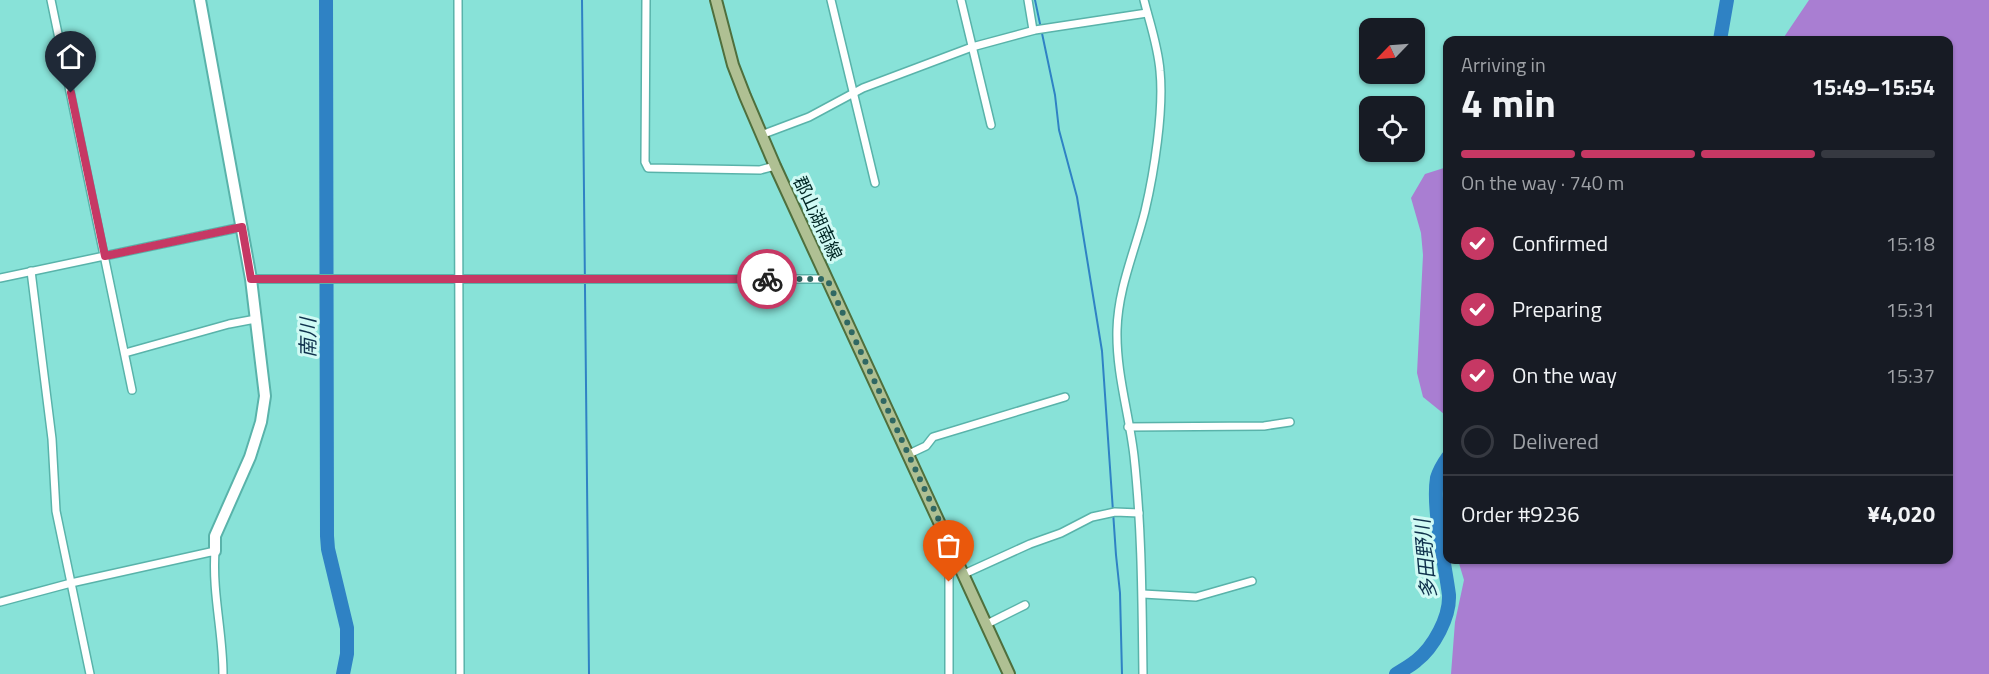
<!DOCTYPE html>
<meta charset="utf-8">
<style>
body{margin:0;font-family:"Titillium Web","Noto Sans JP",sans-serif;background:#20242c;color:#f1f3f6;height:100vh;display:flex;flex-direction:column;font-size:22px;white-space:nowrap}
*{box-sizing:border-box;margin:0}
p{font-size:20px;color:#9ea1a6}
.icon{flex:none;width:33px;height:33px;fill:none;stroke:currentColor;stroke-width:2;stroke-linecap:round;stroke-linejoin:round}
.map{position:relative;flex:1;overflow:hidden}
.details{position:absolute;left:1443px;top:36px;width:510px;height:528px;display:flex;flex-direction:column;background:#171b24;border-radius:12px;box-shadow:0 2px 4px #0004}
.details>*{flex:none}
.needle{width:39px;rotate:245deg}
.buttons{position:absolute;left:1359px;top:18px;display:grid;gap:12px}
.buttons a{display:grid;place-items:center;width:66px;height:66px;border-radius:12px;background:#171b24;box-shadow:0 2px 4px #0004;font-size:30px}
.pin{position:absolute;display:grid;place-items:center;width:51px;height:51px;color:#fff;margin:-62px -26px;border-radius:50% 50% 50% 0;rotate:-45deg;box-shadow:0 0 6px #0007}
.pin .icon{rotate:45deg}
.courier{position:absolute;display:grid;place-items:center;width:60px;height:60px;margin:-30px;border:4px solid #c63864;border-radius:50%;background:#fff;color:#222;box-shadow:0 2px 8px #0007}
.head em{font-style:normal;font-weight:700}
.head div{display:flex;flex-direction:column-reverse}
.head{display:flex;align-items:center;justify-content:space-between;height:102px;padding:0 18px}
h1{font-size:39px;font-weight:700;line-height:45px}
.bar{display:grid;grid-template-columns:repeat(4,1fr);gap:9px 6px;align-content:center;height:72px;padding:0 18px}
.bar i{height:8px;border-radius:4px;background:#363941}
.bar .current{background:#c63864}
.bar p{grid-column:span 4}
.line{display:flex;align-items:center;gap:15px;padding:0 18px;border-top:2px solid #363941}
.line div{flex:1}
ol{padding:0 18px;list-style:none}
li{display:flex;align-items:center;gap:18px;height:66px}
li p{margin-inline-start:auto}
li .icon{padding:6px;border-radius:50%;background:#c63864;color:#fff;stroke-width:4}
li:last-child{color:#9ea1a6}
li i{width:33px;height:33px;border:3px solid #363941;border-radius:50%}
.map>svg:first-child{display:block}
.forest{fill:#a97ed2}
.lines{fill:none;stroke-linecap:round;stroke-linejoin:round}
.stream{stroke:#2f82c4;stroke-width:2}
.river{stroke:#2f82c4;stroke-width:14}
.street-casing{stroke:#59b3aa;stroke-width:10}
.secondary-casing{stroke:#59b3aa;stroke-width:14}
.primary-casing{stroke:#4f6f3d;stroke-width:14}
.street{stroke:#fff;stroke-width:7}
.secondary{stroke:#fff;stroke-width:10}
.primary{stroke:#afc093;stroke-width:10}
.done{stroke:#306863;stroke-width:6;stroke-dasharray:0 10.8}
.route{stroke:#c63864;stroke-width:8}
.labels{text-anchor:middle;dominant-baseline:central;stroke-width:6;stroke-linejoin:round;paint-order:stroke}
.street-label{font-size:18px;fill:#002724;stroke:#d0faf4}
.water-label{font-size:20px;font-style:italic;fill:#0f314c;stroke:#d0faf4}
</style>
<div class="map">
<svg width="1989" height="674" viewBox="0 0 1989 674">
<rect width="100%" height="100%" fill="#88e2d8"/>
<g class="forest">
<polygon points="1809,0 1989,0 1989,674 1451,674 1455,622 1464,580 1458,560 1948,560 1948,40 1782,40"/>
<polygon points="1447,167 1448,167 1447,490 1444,414 1423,397 1417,373 1423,255 1421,233 1411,198 1425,174"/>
</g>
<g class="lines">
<g class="stream">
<polyline points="582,0 589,674"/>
<polyline points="1035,0 1055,95 1059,130 1077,197 1102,351 1116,555 1120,593 1122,674"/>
</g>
<g class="river">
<polyline points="326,0 327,536 328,549 347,628 347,654 343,674"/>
<polyline points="1720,40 1727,0"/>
<path d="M1396,674C1403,670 1410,666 1416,661C1434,647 1450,617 1449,595C1445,564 1432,508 1437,478C1439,471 1443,464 1448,457"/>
</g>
<g class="street-casing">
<g id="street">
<polyline points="51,0 132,390"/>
<polyline points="458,0 460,674"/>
<polyline points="646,0 645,162 648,168 760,170 775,166"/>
<polyline points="831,0 875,183"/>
<polyline points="961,0 991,125"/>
<polyline points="1028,0 1033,30"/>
<polyline points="761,135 809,117 863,88 972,47 1035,30 1147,13"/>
<polyline points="31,271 52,439 56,511 90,674"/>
<polyline points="0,278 242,227"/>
<polyline points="251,279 827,279"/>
<polyline points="125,353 229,324 256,319"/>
<polyline points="1128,427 1264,426 1290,422"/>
<polyline points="909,454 926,446 933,437 1065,397"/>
<polyline points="964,574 1030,544 1061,533 1092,517 1115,512 1139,513"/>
<polyline points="1143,594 1196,597 1252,581"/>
<path d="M0,602L71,583L215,551C212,593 223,633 223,674"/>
<polyline points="987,624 1025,605"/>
<polyline points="949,674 949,577 950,567 957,559"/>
<path d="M1143,674C1142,601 1142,529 1134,456C1129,413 1116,373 1117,330C1118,288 1135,251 1145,211C1154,173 1164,110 1160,71C1158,46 1150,24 1144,0"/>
</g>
</g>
<g class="secondary-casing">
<polyline id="secondary" points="200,0 251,279 265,396 261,422 250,457 215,536 215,551"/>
</g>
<g class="primary-casing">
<polyline id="primary" points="716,0 733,65 745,96 775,166 1009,674"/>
</g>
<use href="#street" class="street"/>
<use href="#secondary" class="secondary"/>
<use href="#primary" class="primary"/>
</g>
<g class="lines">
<polyline class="done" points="767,279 827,279 957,559 950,567 949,582"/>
<polyline class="route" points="71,93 105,256 242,227 251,279 767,279"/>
</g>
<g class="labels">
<g class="street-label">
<text transform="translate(818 218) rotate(65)">郡山湖南線</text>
</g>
<g class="water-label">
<text transform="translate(307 338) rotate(-90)">南川</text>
<text transform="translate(1425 559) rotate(-95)">多田野川</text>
</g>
</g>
</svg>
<div class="buttons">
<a><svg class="needle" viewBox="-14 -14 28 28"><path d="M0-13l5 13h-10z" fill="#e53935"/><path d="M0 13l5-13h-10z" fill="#9ea1a6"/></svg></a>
<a><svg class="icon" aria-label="locate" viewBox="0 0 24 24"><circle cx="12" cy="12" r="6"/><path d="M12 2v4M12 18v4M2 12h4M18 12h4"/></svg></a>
</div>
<div class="pin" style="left:949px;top:582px;background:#ea580c"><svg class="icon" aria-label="bag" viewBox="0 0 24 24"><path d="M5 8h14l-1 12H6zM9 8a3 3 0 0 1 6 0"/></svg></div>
<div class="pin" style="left:71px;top:93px;background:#1f2937"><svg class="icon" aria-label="home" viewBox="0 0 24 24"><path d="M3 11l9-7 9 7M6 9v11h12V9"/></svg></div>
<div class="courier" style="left:767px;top:279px"><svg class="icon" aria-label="bike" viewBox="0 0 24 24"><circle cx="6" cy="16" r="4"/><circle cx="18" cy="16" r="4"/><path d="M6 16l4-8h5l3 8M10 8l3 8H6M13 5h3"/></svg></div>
<section class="details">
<div class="head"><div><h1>4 min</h1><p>Arriving in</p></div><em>15:49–15:54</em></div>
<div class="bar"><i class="current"></i><i class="current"></i><i class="current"></i><i></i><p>On the way · 740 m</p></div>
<ol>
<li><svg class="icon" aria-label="check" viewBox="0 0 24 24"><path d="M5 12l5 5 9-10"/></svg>Confirmed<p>15:18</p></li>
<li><svg class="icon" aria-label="check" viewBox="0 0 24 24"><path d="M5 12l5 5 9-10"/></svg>Preparing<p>15:31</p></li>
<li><svg class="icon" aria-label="check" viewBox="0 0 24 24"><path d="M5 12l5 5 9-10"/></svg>On the way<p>15:37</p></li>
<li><i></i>Delivered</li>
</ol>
<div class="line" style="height:78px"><div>Order #9236</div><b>¥4,020</b></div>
</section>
</div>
